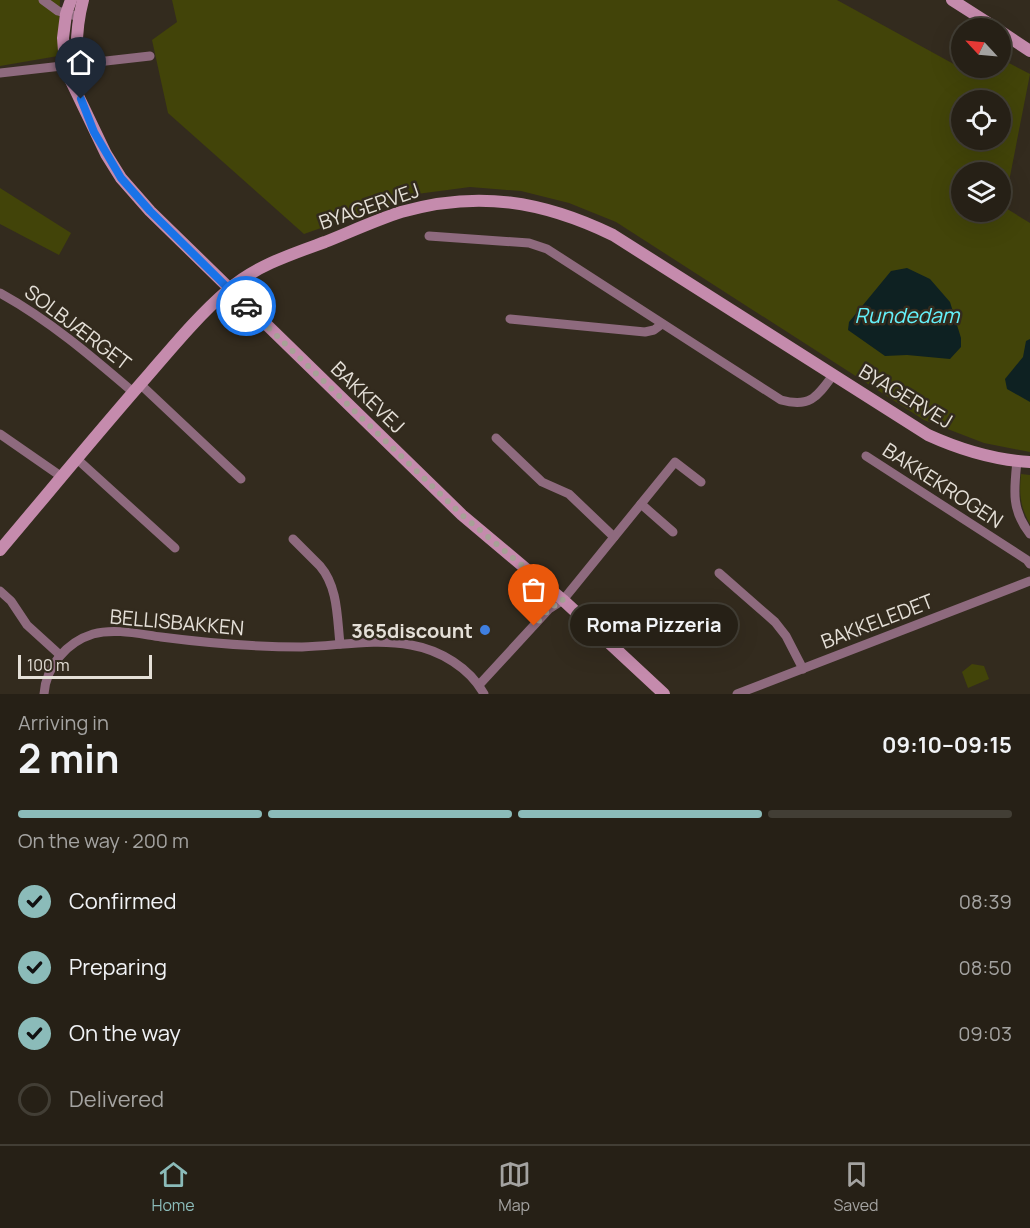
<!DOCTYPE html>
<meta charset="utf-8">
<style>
body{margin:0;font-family:Manrope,sans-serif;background:#2e281f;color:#f1f3f6;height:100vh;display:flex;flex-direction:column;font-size:22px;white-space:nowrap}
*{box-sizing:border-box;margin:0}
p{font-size:20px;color:#a4a3a1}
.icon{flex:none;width:33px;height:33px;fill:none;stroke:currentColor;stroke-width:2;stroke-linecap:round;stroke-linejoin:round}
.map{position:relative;height:694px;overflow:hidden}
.sheet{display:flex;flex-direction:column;background:#262016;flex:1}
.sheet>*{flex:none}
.needle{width:39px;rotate:296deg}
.buttons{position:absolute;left:951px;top:18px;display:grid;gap:12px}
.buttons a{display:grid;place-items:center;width:60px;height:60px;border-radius:50%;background:#262016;box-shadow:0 6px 24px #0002,0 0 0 2px #423e35;font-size:30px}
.scale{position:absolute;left:18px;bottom:15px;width:134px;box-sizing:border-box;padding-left:6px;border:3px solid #e5e0d8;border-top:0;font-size:16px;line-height:21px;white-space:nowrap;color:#e5e0d8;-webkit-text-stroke:4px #332b1e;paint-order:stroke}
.pin{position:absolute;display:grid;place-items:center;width:51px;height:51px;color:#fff;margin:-62px -26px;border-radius:50% 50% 50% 0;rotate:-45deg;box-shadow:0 0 6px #0007}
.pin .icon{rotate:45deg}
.courier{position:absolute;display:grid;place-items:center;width:60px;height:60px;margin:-30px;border:4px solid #1a73e8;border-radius:50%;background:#fff;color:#222;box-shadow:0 2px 8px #0007}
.bubble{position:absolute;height:42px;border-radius:21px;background:#262016;box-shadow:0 6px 24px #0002,0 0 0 2px #423e35;font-size:20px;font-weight:700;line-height:42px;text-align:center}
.headline em{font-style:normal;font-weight:700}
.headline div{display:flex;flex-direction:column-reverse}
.headline{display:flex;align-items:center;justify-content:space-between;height:102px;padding:0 18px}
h1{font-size:39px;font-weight:700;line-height:45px}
.bar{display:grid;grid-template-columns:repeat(4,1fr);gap:9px 6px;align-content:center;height:72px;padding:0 18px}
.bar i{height:8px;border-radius:4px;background:#423e35}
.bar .selected{background:#8bbbb9}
.bar p{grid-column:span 4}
ol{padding:0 18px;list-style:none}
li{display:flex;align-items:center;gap:18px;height:66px}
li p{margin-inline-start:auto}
li .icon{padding:6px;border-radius:50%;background:#8bbbb9;color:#111;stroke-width:4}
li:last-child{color:#a4a3a1}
li i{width:33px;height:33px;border:3px solid #423e35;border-radius:50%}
.dock{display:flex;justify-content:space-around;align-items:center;height:84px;border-top:2px solid #423e35;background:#262016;font-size:16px;color:#a4a3a1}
.dock a{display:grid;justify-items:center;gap:3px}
.dock .selected{color:#8bbbb9}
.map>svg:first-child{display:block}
.green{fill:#424409;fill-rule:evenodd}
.water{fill:#0e2122}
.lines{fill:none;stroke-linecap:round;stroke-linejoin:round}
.street{stroke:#8e6a7e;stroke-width:9}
.secondary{stroke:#c58bad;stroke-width:12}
.done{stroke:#a7a197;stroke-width:6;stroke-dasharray:0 10.8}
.route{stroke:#1a73e8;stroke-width:8}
.shop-dot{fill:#3f7fe0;stroke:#332b1e;stroke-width:2}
.labels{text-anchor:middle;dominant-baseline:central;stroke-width:5;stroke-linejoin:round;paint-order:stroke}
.street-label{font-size:20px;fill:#e5e0d8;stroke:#332b1e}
.poi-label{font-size:20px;font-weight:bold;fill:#e5e0d8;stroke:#332b1e;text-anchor:end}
.water-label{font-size:21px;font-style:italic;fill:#65f2fc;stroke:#332b1e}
</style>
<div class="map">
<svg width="1030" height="694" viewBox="0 0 1030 694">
<rect width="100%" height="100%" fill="#332b1e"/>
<g class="green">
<polygon points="0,0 60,0 58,56 0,66"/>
<path d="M172,0H837L981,79L1009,63L1030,74L1004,207L1030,223V452L984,443L924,420L616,222L569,203L521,191L470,187L417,194L304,234L168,113L152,40L177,22ZM962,100H1000V140H962ZM962,172H1000V212H962Z"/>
<polygon points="0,188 71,233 59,255 0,224"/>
<path d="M1021,474L1030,475V524C1020,507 1019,493 1021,474Z"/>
<polygon points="972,664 984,666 989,679 968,688 962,672"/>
</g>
<g class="water">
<polygon points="907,268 930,279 950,302 961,338 961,347 950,359 907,355 885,356 848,330 849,322 891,271"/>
<polygon points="1030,339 1030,402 1007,389 1005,379 1023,357 1026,341"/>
</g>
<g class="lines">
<g class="street">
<polyline points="43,0 58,11 79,17"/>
<polyline points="0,73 150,56"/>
<path d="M429,236L529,243L547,249L781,400C810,408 817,397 833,375"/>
<path d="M0,293C49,320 91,356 133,392"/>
<polyline points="510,319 645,332 654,330 662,324"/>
<polyline points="140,384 241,479"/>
<polyline points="0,434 62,477"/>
<polyline points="496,438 542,482 569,494 614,537"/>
<polyline points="866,456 1027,560 1030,564"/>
<polyline points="77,459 175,548"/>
<path d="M1017,461C1014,490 1011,510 1030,534"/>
<polyline points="641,504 673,532"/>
<path d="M293,539C302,548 311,557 320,566C338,587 337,617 340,644"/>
<polyline points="719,573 775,622 786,636 803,669"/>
<polyline points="0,591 11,601 27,625 60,655"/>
<polyline points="479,685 549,609 563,600 675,462 701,482"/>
<path d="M44,694C46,666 67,642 93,634C115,628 139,634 161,637C207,643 255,647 302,647C338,646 374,638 411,645C440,650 470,668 484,694"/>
<polyline points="737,694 1030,581"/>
</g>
<g class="secondary">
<polyline points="71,0 66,14 63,38 65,64 71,81 106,154 121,178 150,211 462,515 563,600 664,694"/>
<polyline points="952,0 996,28"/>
<polyline points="1000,31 1030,51"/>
<path d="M80,89C75,58 75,30 83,0"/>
<path d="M0,550C50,491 99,431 150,373C175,344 199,315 228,290C255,266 292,254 325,242C350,232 376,220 401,212C478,190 543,201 613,235L928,435C961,450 994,460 1030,462"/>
</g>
</g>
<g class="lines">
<polyline class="done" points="246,306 462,515 563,600 549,609 534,626"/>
<polyline class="route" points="81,99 94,132 121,178 150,211 246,306"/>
</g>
<circle class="shop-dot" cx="485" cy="630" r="6"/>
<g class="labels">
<g class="street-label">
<text transform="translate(369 206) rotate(-19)">BYAGERVEJ</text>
<text transform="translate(78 327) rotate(37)">SOLBJÆRGET</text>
<text transform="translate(906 396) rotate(31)">BYAGERVEJ</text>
<text transform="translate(368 397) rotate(44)">BAKKEVEJ</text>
<text transform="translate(943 485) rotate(33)">BAKKEKROGEN</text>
<text transform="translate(877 621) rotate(-21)">BAKKELEDET</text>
<text transform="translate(177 622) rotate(5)">BELLISBAKKEN</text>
</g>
<g class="poi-label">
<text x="473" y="630">365discount</text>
</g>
<g class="water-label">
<text x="907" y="315">Rundedam</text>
</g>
</g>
</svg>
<div class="buttons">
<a><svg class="needle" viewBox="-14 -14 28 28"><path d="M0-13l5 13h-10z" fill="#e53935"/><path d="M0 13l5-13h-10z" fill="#a4a3a1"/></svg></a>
<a><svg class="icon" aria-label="locate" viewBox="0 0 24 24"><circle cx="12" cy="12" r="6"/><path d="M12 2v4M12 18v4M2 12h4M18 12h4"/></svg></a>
<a><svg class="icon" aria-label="layers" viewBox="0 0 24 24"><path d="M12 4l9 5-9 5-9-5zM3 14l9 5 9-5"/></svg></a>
</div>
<div class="scale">100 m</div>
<div class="pin" style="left:534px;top:626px;background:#ea580c"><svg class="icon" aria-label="bag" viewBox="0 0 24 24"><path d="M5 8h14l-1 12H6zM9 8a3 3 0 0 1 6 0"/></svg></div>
<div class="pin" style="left:81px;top:99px;background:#1f2937"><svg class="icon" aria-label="home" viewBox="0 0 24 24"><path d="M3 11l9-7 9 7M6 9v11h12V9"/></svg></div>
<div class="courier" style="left:246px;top:306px"><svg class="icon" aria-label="car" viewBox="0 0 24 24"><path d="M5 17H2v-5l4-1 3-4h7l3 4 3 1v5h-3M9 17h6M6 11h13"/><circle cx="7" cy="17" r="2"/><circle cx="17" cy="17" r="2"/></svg></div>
<div class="bubble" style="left:570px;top:604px;width:168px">Roma Pizzeria</div>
</div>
<section class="sheet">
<div class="headline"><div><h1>2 min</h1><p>Arriving in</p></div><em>09:10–09:15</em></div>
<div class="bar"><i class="selected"></i><i class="selected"></i><i class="selected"></i><i></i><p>On the way · 200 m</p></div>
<ol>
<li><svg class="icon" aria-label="check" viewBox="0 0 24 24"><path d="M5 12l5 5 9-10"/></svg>Confirmed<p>08:39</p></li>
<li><svg class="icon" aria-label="check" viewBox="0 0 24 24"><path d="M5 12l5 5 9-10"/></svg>Preparing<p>08:50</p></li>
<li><svg class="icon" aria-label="check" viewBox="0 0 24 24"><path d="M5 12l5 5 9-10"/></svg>On the way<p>09:03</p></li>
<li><i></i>Delivered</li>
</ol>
</section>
<nav class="dock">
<a class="selected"><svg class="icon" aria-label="home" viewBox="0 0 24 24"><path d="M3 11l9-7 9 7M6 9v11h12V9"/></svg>Home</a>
<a><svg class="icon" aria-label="map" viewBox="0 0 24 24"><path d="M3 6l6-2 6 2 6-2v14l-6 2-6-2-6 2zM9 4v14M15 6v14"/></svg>Map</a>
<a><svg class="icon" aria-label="saved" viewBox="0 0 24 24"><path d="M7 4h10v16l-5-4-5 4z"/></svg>Saved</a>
</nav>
